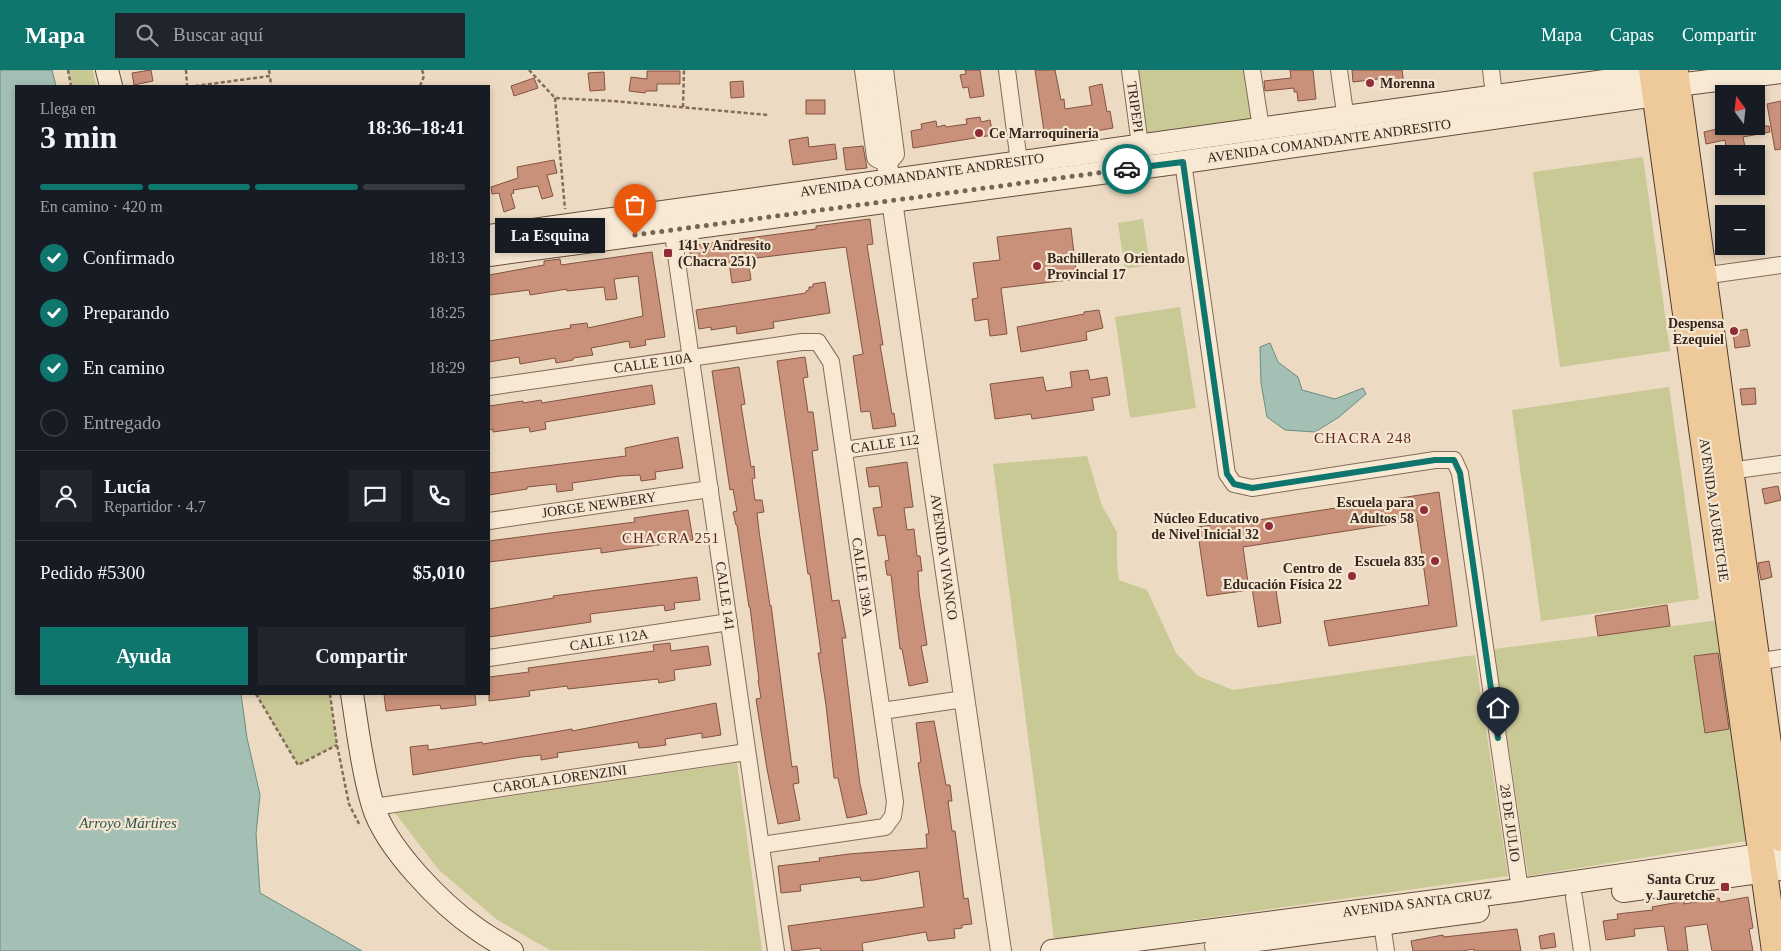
<!DOCTYPE html>
<html lang="es">
<meta charset="utf-8">
<style>
body{margin:0;font-family:"Times New Roman",serif;background:#20242c;color:#f1f3f6;height:100vh;display:flex;flex-direction:column;font-size:19px;white-space:nowrap}
*{box-sizing:border-box;margin:0}
p{font-size:16px;color:#9ea1a6}
.icon{flex:none;width:28px;height:28px;fill:none;stroke:currentColor;stroke-width:2;stroke-linecap:round;stroke-linejoin:round}
.map{position:relative;flex:1;overflow:hidden}
.details{position:absolute;left:15px;top:15px;width:475px;height:610px;display:flex;flex-direction:column;background:#171b24;border-radius:0px;box-shadow:0 2px 8px #0003}
.details>*{flex:none}
.needle{width:32px;rotate:345deg}
.controls{position:absolute;left:1715px;top:15px;display:grid;gap:10px}
.controls a{display:grid;place-items:center;width:50px;height:50px;border-radius:0px;background:#171b24;box-shadow:0 2px 8px #0003;font-size:25px}
.pin{position:absolute;display:grid;place-items:center;width:42px;height:42px;color:#fff;margin:-51px -21px;border-radius:50% 50% 50% 0;rotate:-45deg;box-shadow:0 0 5px #0007}
.pin .icon{rotate:45deg}
.courier{position:absolute;display:grid;place-items:center;width:50px;height:50px;margin:-25px;border:4px solid #0f766e;border-radius:50%;background:#fff;color:#222;box-shadow:0 1px 6px #0007}
.bubble{position:absolute;height:35px;border-radius:0px;background:#171b24;box-shadow:0 2px 8px #0003;font-size:16px;font-weight:700;line-height:35px;text-align:center}
.head em{font-style:normal;font-weight:700}
.head div{display:flex;flex-direction:column-reverse}
.head{display:flex;align-items:center;justify-content:space-between;height:85px;padding:0 25px}
h1{font-size:32px;font-weight:700;line-height:38px}
.bar{display:grid;grid-template-columns:repeat(4,1fr);gap:8px 5px;align-content:center;height:60px;padding:0 25px}
.bar i{height:6px;border-radius:4px;background:#363941}
.bar .current{background:#0f766e}
.bar p{grid-column:span 4}
.line{display:flex;align-items:center;gap:12px;padding:0 25px;border-top:1px solid #363941}
.line div{flex:1}
.round{display:grid;place-items:center;flex:none;width:52px;height:52px;border-radius:0px;background:#20242c}
ol{padding:0 25px;list-style:none}
li{display:flex;align-items:center;gap:15px;height:55px}
li p{margin-inline-start:auto}
li .icon{padding:5px;border-radius:50%;background:#0f766e;color:#fff;stroke-width:4}
li:last-child{color:#9ea1a6}
li i{width:28px;height:28px;border:2px solid #363941;border-radius:50%}
.action{display:flex;gap:10px;margin-top:auto;padding:10px 25px}
.action a{flex:1;height:58px;border-radius:0px;background:#0f766e;color:#fff;font-size:20px;font-weight:700;line-height:58px;text-align:center}
.action a+a{background:#20242c;color:#f1f3f6}
header{display:flex;align-items:center;gap:30px;box-sizing:border-box;height:70px;padding:0 25px;background:#0f766e;color:#fff}
header strong{font-size:24px}
nav{display:flex;gap:28px;margin-inline-start:auto;font-size:18px}
.search{width:350px;height:45px;background:#20242c;display:flex;align-items:center;gap:12px;box-sizing:border-box;padding:0 18px;border-radius:0px;color:#9ea1a6;font-size:19px}
.map>svg:first-child{display:block}
.green{fill:#c9c996}
.water{fill:#a4bfb4;stroke:#6c8c80}
.building{fill:#c99179;stroke:#835341}
.lines{fill:none;stroke-linecap:round;stroke-linejoin:round}
.minor-casing{stroke:#856c5a;stroke-width:18}
.tertiary-casing{stroke:#856c5a;stroke-width:22}
.secondary-casing{stroke:#664d3d;stroke-width:24}
.primary-casing{stroke:#533b2e;stroke-width:28}
.path{stroke:#856c5a;stroke-width:2.5;stroke-dasharray:4 2.5;stroke-linecap:butt}
.minor{stroke:#f7e9d4;stroke-width:16}
.tertiary{stroke:#f7e9d4;stroke-width:20}
.secondary{stroke:#f7e9d4;stroke-width:22}
.primary{stroke:#eeca9b;stroke-width:26}
.done{stroke:#756557;stroke-width:5;stroke-dasharray:0 9}
.route{stroke:#0f766e;stroke-width:6}
.poi-dot{fill:#912c39;stroke:#f4e6d1;stroke-width:2}
.labels{text-anchor:middle;dominant-baseline:central;stroke-width:4.5;stroke-linejoin:round;paint-order:stroke}
.poi-label{font-size:14px;font-weight:bold;fill:#35261d;stroke:#f4e6d1;text-anchor:end}
.street-label{font-size:14px;fill:#35261d;stroke:#f4e6d1}
.neighbourhood-label{font-size:15px;letter-spacing:1px;fill:#60251f;stroke:#f4e6d1}
.water-label{font-size:15px;font-style:italic;fill:#2d544d;stroke:#f4e6d1}
</style>
<header>
<strong>Mapa</strong>
<div class="search"><svg class="icon" aria-label="search" viewBox="0 0 24 24"><circle cx="10" cy="10" r="6"/><path d="M15 15l6 6"/></svg>Buscar aquí</div>
<nav><a>Mapa</a><a>Capas</a><a>Compartir</a></nav>
</header>
<div class="map">
<svg width="1781" height="881" viewBox="0 0 1781 881">
<rect width="100%" height="100%" fill="#ecdac2"/>
<g class="green">
<polygon points="68,0 93,0 96,16 71,16"/>
<polygon points="1134,0 1250,0 1258,53 1143,68"/>
<polygon points="1643,87 1670,281 1560,297 1533,102"/>
<polygon points="1143,149 1150,195 1125,199 1118,153"/>
<polygon points="1180,237 1196,338 1130,348 1115,247"/>
<polygon points="1669,317 1699,529 1541,551 1512,340"/>
<polygon points="1087,386 1102,436 1117,462 1117,492 1119,510 1147,520 1176,583 1198,606 1233,620 1475,585 1508,806 1054,869 993,394"/>
<polygon points="1720,550 1747,771 1528,806 1494,579"/>
<polygon points="256,624 330,624 337,675 298,695"/>
<polygon points="737,693 762,881 550,880 496,849 438,799 395,743"/>
</g>
<g class="water">
<polygon points="0,0 52,0 56,16 16,16 16,624 241,624 247,668 260,725 256,764 260,823 362,881 0,881"/>
<polygon points="1270,273 1278,292 1298,307 1302,320 1335,329 1363,318 1366,324 1339,347 1315,362 1285,360 1267,347 1261,313 1260,277"/>
</g>
<g class="building">
<polygon points="151,0 153,11 134,15 132,3"/>
<polygon points="965,0 980,0 984,26 970,28 968,17 963,18 960,5 966,4"/>
<polygon points="1035,0 1055,0 1061,30 1064,29 1065,39 1092,35 1089,17 1102,14 1107,42 1110,41 1113,58 1096,61 1096,59 1045,68"/>
<polygon points="1290,0 1313,0 1316,29 1298,31 1297,22 1294,22 1294,18 1265,21 1264,11 1291,8"/>
<polygon points="1352,0 1402,0 1404,15 1387,17 1386,8 1353,12"/>
<polygon points="647,1 680,1 680,14 657,14 657,21 646,21 645,23 629,21 631,7 647,9"/>
<polygon points="604,2 605,20 590,21 588,3"/>
<polygon points="534,8 538,18 514,26 511,16"/>
<polygon points="743,11 744,27 731,28 730,12"/>
<rect x="806" y="30" width="19" height="14"/>
<polygon points="1781,31 1781,79 1775,80 1767,34"/>
<polygon points="980,47 981,52 990,50 993,65 913,78 911,61 922,59 921,54 936,51 937,57 945,55 946,57 967,54 966,49"/>
<polygon points="1716,56 1769,56 1770,62 1743,67 1746,82 1727,84 1725,70 1706,74 1704,62 1717,59"/>
<polygon points="808,67 809,77 835,74 837,89 793,95 789,70"/>
<polygon points="863,76 867,98 846,100 843,78"/>
<polygon points="554,90 557,103 547,105 553,126 542,129 538,116 513,120 514,123 511,124 515,138 504,142 499,123 492,124 491,117 518,108 517,97"/>
<polygon points="870,149 873,174 867,175 883,275 880,275 892,344 894,343 896,356 873,359 870,341 861,342 853,286 863,284 846,177 748,189 751,210 732,213 729,192 692,197 689,176 816,159 816,156"/>
<polygon points="1071,158 1077,209 1001,218 1007,264 990,266 988,249 975,251 972,229 978,228 973,193 1000,190 997,167"/>
<polygon points="652,182 665,267 645,270 646,275 630,278 629,271 591,278 593,285 573,288 573,290 556,293 555,288 520,294 519,287 489,292 489,271 571,258 570,255 587,253 588,258 643,246 638,206 614,209 617,229 606,230 604,217 567,221 567,219 530,225 529,220 489,225 489,205 544,195 544,191 560,189 561,195"/>
<polygon points="825,212 830,243 773,252 774,258 737,264 736,256 711,260 711,257 699,259 696,240 806,223 806,221 809,220 809,217 813,217 813,214"/>
<polygon points="1099,240 1103,258 1086,262 1087,270 1021,282 1017,257 1084,244 1084,242"/>
<polygon points="1747,259 1750,276 1735,278 1733,262"/>
<polygon points="805,287 808,307 803,308 808,342 813,342 818,380 812,381 832,531 839,530 846,568 842,568 860,714 867,744 847,748 838,708 834,708 826,635 818,583 821,583 810,504 808,504 777,291"/>
<polygon points="739,297 745,334 741,335 751,397 754,396 755,408 752,409 755,430 762,430 764,442 757,443 759,461 770,536 771,535 792,697 797,696 799,713 793,714 800,750 778,754 767,699 756,629 761,628 758,610 759,610 750,537 749,537 737,455 736,455 733,442 737,441 733,419 730,420 712,301"/>
<polygon points="1088,300 1090,310 1107,307 1110,325 1092,328 1094,340 1032,349 1031,344 995,349 990,314 1043,307 1046,321 1072,317 1070,302"/>
<polygon points="652,315 655,334 545,352 546,359 530,362 529,357 493,362 493,359 489,360 489,336 523,331 523,333 541,330 542,333"/>
<polygon points="1755,318 1756,334 1742,335 1740,319"/>
<polygon points="678,367 683,398 655,402 656,409 641,411 640,405 620,406 572,413 573,420 557,422 556,414 527,417 527,419 489,425 489,403 626,386 625,378"/>
<polygon points="907,392 913,437 904,438 907,460 914,459 917,486 920,486 922,501 918,501 919,522 927,575 921,576 928,612 909,616 902,579 900,579 891,505 887,505 885,491 889,490 885,465 878,466 873,438 882,437 879,416 869,417 866,398"/>
<polygon points="1778,416 1781,430 1765,434 1762,419"/>
<polygon points="1439,422 1457,556 1329,576 1324,551 1429,535 1417,450 1243,477 1249,520 1207,526 1197,457 1239,451 1239,453"/>
<polygon points="688,440 693,470 601,483 601,478 489,492 489,471 635,452 634,448"/>
<polygon points="1769,491 1772,507 1761,510 1758,493"/>
<polygon points="697,507 700,530 674,533 675,539 665,541 664,535 590,544 591,552 489,567 489,539 554,528 553,526"/>
<polygon points="1275,514 1281,553 1258,557 1252,518"/>
<polygon points="1667,535 1670,556 1598,566 1595,546"/>
<polygon points="670,573 671,581 708,576 711,595 674,600 675,610 659,613 658,609 568,619 567,616 529,621 530,626 489,631 489,607 529,602 528,598 654,581 653,575"/>
<polygon points="1718,583 1729,659 1705,663 1694,586"/>
<polygon points="384,624 475,624 476,635 441,639 440,635 386,641"/>
<polygon points="716,633 721,665 702,668 702,663 665,669 666,675 651,677 639,678 638,672 557,683 558,687 541,690 541,685 522,687 413,705 410,677 428,675 428,680 482,672 483,674 572,659 572,661"/>
<polygon points="934,651 946,715 950,715 952,731 948,731 952,761 955,761 964,829 968,828 972,854 962,855 962,858 954,859 955,868 928,871 926,862 862,873 863,881 821,881 820,878 792,881 788,856 924,837 919,801 874,810 861,811 860,807 800,815 801,821 781,823 778,796 820,791 819,788 849,784 927,778 926,764 929,764 918,693 921,692 916,653"/>
<polygon points="1748,827 1753,858 1749,859 1753,881 1712,881 1707,854 1685,857 1688,881 1668,881 1664,856 1634,859 1635,866 1606,870 1603,851 1618,849 1617,844 1653,840 1652,837 1684,831 1684,834 1719,828 1720,832"/>
<polygon points="1517,859 1521,881 1474,881 1474,879 1462,881 1413,881 1411,871 1443,865 1444,867"/>
<polygon points="1554,863 1556,877 1541,879 1539,866"/>
</g>
<g class="lines">
<g class="minor-casing">
<g id="minor">
<polyline points="1007,0 1019,92"/>
<polyline points="1130,0 1140,75"/>
<polyline points="1252,0 1261,58"/>
<polyline points="1339,0 1347,57"/>
<polyline points="1491,0 1494,25"/>
<polyline points="1183,92 1227,404 1234,414 1252,418 1435,390 1454,390 1460,403 1520,820"/>
<polyline points="671,150 776,881"/>
<polyline points="1702,206 1781,195"/>
<polyline points="489,317 802,272 818,272 831,292 895,732 893,746 885,757 761,775"/>
<polyline points="844,380 927,368"/>
<polyline points="1729,401 1781,394"/>
<polyline points="489,451 710,419"/>
<polyline points="489,588 729,552"/>
<polyline points="1756,592 1781,588"/>
<polyline points="882,641 964,629"/>
<polyline points="374,737 747,682"/>
<polyline points="1574,827 1582,881"/>
<polyline points="1382,854 1386,881"/>
<polyline points="1213,876 1214,881"/>
</g>
</g>
<g class="tertiary-casing">
<g id="tertiary">
<polyline points="865,0 877,87 887,92"/>
<polyline points="883,0 894,84 887,92 892,131 1001,881"/>
</g>
</g>
<g class="secondary-casing">
<g id="secondary">
<polyline points="107,0 111,16"/>
<polyline points="489,166 1669,2"/>
<polyline points="489,185 1183,92 1656,25 1677,15 1781,2"/>
<path d="M352,624C358,661 362,699 373,736C386,778 441,834 477,859C488,867 501,874 512,881"/>
<polyline points="1623,821 1781,799"/>
<polyline points="1227,874 1478,841"/>
<polyline points="1052,881 1520,820 1781,782"/>
</g>
</g>
<g class="primary-casing">
<g id="primary">
<polyline points="1652,0 1775,881"/>
<polyline points="1675,0 1781,768"/>
</g>
</g>
<g class="path">
<polyline points="68,0 71,16"/>
<polyline points="186,0 187,16"/>
<polyline points="269,0 270,6"/>
<polyline points="529,0 555,28 613,31 768,45"/>
<polyline points="195,16 270,6 271,16"/>
<polyline points="420,16 424,6 422,0"/>
<polyline points="555,28 565,139"/>
<polyline points="683,37 684,0"/>
<polyline points="256,624 298,695 337,675"/>
<polyline points="330,624 337,675 349,734 360,756"/>
</g>
<use href="#minor" class="minor"/>
<use href="#tertiary" class="tertiary"/>
<use href="#secondary" class="secondary"/>
<use href="#primary" class="primary"/>
</g>
<g class="lines">
<polyline class="done" points="635,165 1127,99"/>
<polyline class="route" points="1127,99 1183,92 1227,404 1234,414 1252,418 1435,390 1454,390 1460,403 1498,668"/>
</g>
<g class="poi-dot">
<circle cx="1370" cy="13" r="5"/>
<circle cx="979" cy="63" r="5"/>
<rect x="663" y="178" width="10" height="10" rx="2.5"/>
<circle cx="1037" cy="196" r="5"/>
<circle cx="1734" cy="261" r="5"/>
<circle cx="1424" cy="440" r="5"/>
<circle cx="1269" cy="456" r="5"/>
<circle cx="1435" cy="491" r="5"/>
<circle cx="1352" cy="506" r="5"/>
<rect x="1720" y="812" width="10" height="10" rx="2.5"/>
</g>
<g class="labels">
<g class="poi-label">
<text x="1380" y="13" text-anchor="start">Morenna</text>
<text x="989" y="63" text-anchor="start">Ce Marroquineria</text>
<text x="678" y="175" text-anchor="start">141 y Andresito<tspan x="678" dy="16">(Chacra 251)</tspan></text>
<text x="1047" y="188" text-anchor="start">Bachillerato Orientado<tspan x="1047" dy="16">Provincial 17</tspan></text>
<text x="1724" y="253">Despensa<tspan x="1724" dy="16">Ezequiel</tspan></text>
<text x="1414" y="432">Escuela para<tspan x="1414" dy="16">Adultos 58</tspan></text>
<text x="1259" y="448">Núcleo Educativo<tspan x="1259" dy="16">de Nivel Inicial 32</tspan></text>
<text x="1425" y="491">Escuela 835</text>
<text x="1342" y="498">Centro de<tspan x="1342" dy="16">Educación Física 22</tspan></text>
<text x="1715" y="809">Santa Cruz<tspan x="1715" dy="16">y Jauretche</tspan></text>
</g>
<g class="street-label">
<text transform="translate(1135 37) rotate(82)">TRIPEPI</text>
<text transform="translate(1329 71) rotate(-8)">AVENIDA COMANDANTE ANDRESITO</text>
<text transform="translate(922 105) rotate(-8)">AVENIDA COMANDANTE ANDRESITO</text>
<text transform="translate(653 293) rotate(-8)">CALLE 110A</text>
<text transform="translate(885 374) rotate(-8)">CALLE 112</text>
<text transform="translate(599 435) rotate(-8)">JORGE NEWBERY</text>
<text transform="translate(1714 440) rotate(82)">AVENIDA JAURETCHE</text>
<text transform="translate(944 487) rotate(82)">AVENIDA VIVANCO</text>
<text transform="translate(862 507) rotate(82)">CALLE 139A</text>
<text transform="translate(725 526) rotate(82)">CALLE 141</text>
<text transform="translate(609 570) rotate(-9)">CALLE 112A</text>
<text transform="translate(560 709) rotate(-8)">CAROLA LORENZINI</text>
<text transform="translate(1510 753) rotate(82)">28 DE JULIO</text>
<text transform="translate(1417 833) rotate(-7)">AVENIDA SANTA CRUZ</text>
</g>
<g class="neighbourhood-label">
<text x="1363" y="368">CHACRA 248</text>
<text x="671" y="468">CHACRA 251</text>
</g>
<g class="water-label">
<text x="128" y="753">Arroyo Mártires</text>
</g>
</g>
</svg>
<div class="controls">
<a><svg class="needle" viewBox="-14 -14 28 28"><path d="M0-13l5 13h-10z" fill="#e53935"/><path d="M0 13l5-13h-10z" fill="#9ea1a6"/></svg></a>
<a>+</a>
<a>−</a>
</div>
<div class="pin" style="left:635px;top:165px;background:#ea580c"><svg class="icon" aria-label="bag" viewBox="0 0 24 24"><path d="M5 8h14l-1 12H6zM9 8a3 3 0 0 1 6 0"/></svg></div>
<div class="pin" style="left:1498px;top:668px;background:#1f2937"><svg class="icon" aria-label="home" viewBox="0 0 24 24"><path d="M3 11l9-7 9 7M6 9v11h12V9"/></svg></div>
<div class="courier" style="left:1127px;top:99px"><svg class="icon" aria-label="car" viewBox="0 0 24 24"><path d="M5 17H2v-5l4-1 3-4h7l3 4 3 1v5h-3M9 17h6M6 11h13"/><circle cx="7" cy="17" r="2"/><circle cx="17" cy="17" r="2"/></svg></div>
<div class="bubble" style="left:495px;top:148px;width:110px">La Esquina</div>
<section class="details">
<div class="head"><div><h1>3 min</h1><p>Llega en</p></div><em>18:36–18:41</em></div>
<div class="bar"><i class="current"></i><i class="current"></i><i class="current"></i><i></i><p>En camino · 420 m</p></div>
<ol>
<li><svg class="icon" aria-label="check" viewBox="0 0 24 24"><path d="M5 12l5 5 9-10"/></svg>Confirmado<p>18:13</p></li>
<li><svg class="icon" aria-label="check" viewBox="0 0 24 24"><path d="M5 12l5 5 9-10"/></svg>Preparando<p>18:25</p></li>
<li><svg class="icon" aria-label="check" viewBox="0 0 24 24"><path d="M5 12l5 5 9-10"/></svg>En camino<p>18:29</p></li>
<li><i></i>Entregado</li>
</ol>
<div class="line" style="height:90px"><a class="round"><svg class="icon" aria-label="person" viewBox="0 0 24 24"><circle cx="12" cy="8" r="4"/><path d="M4 21q1-7 8-7t8 7"/></svg></a><div><b>Lucía</b><p>Repartidor · 4.7</p></div><a class="round"><svg class="icon" aria-label="chat" viewBox="0 0 24 24"><path d="M4 5h16v11H9l-5 4z"/></svg></a><a class="round"><svg class="icon" aria-label="phone" viewBox="0 0 24 24"><path d="M5 4h4l2 5-3 2q2 4 5 5l2-3 5 2v4C11 20 4 13 5 4z"/></svg></a></div>
<div class="line" style="height:65px"><div>Pedido #5300</div><b>$5,010</b></div>
<div class="action"><a>Ayuda</a><a>Compartir</a></div>
</section>
</div>
